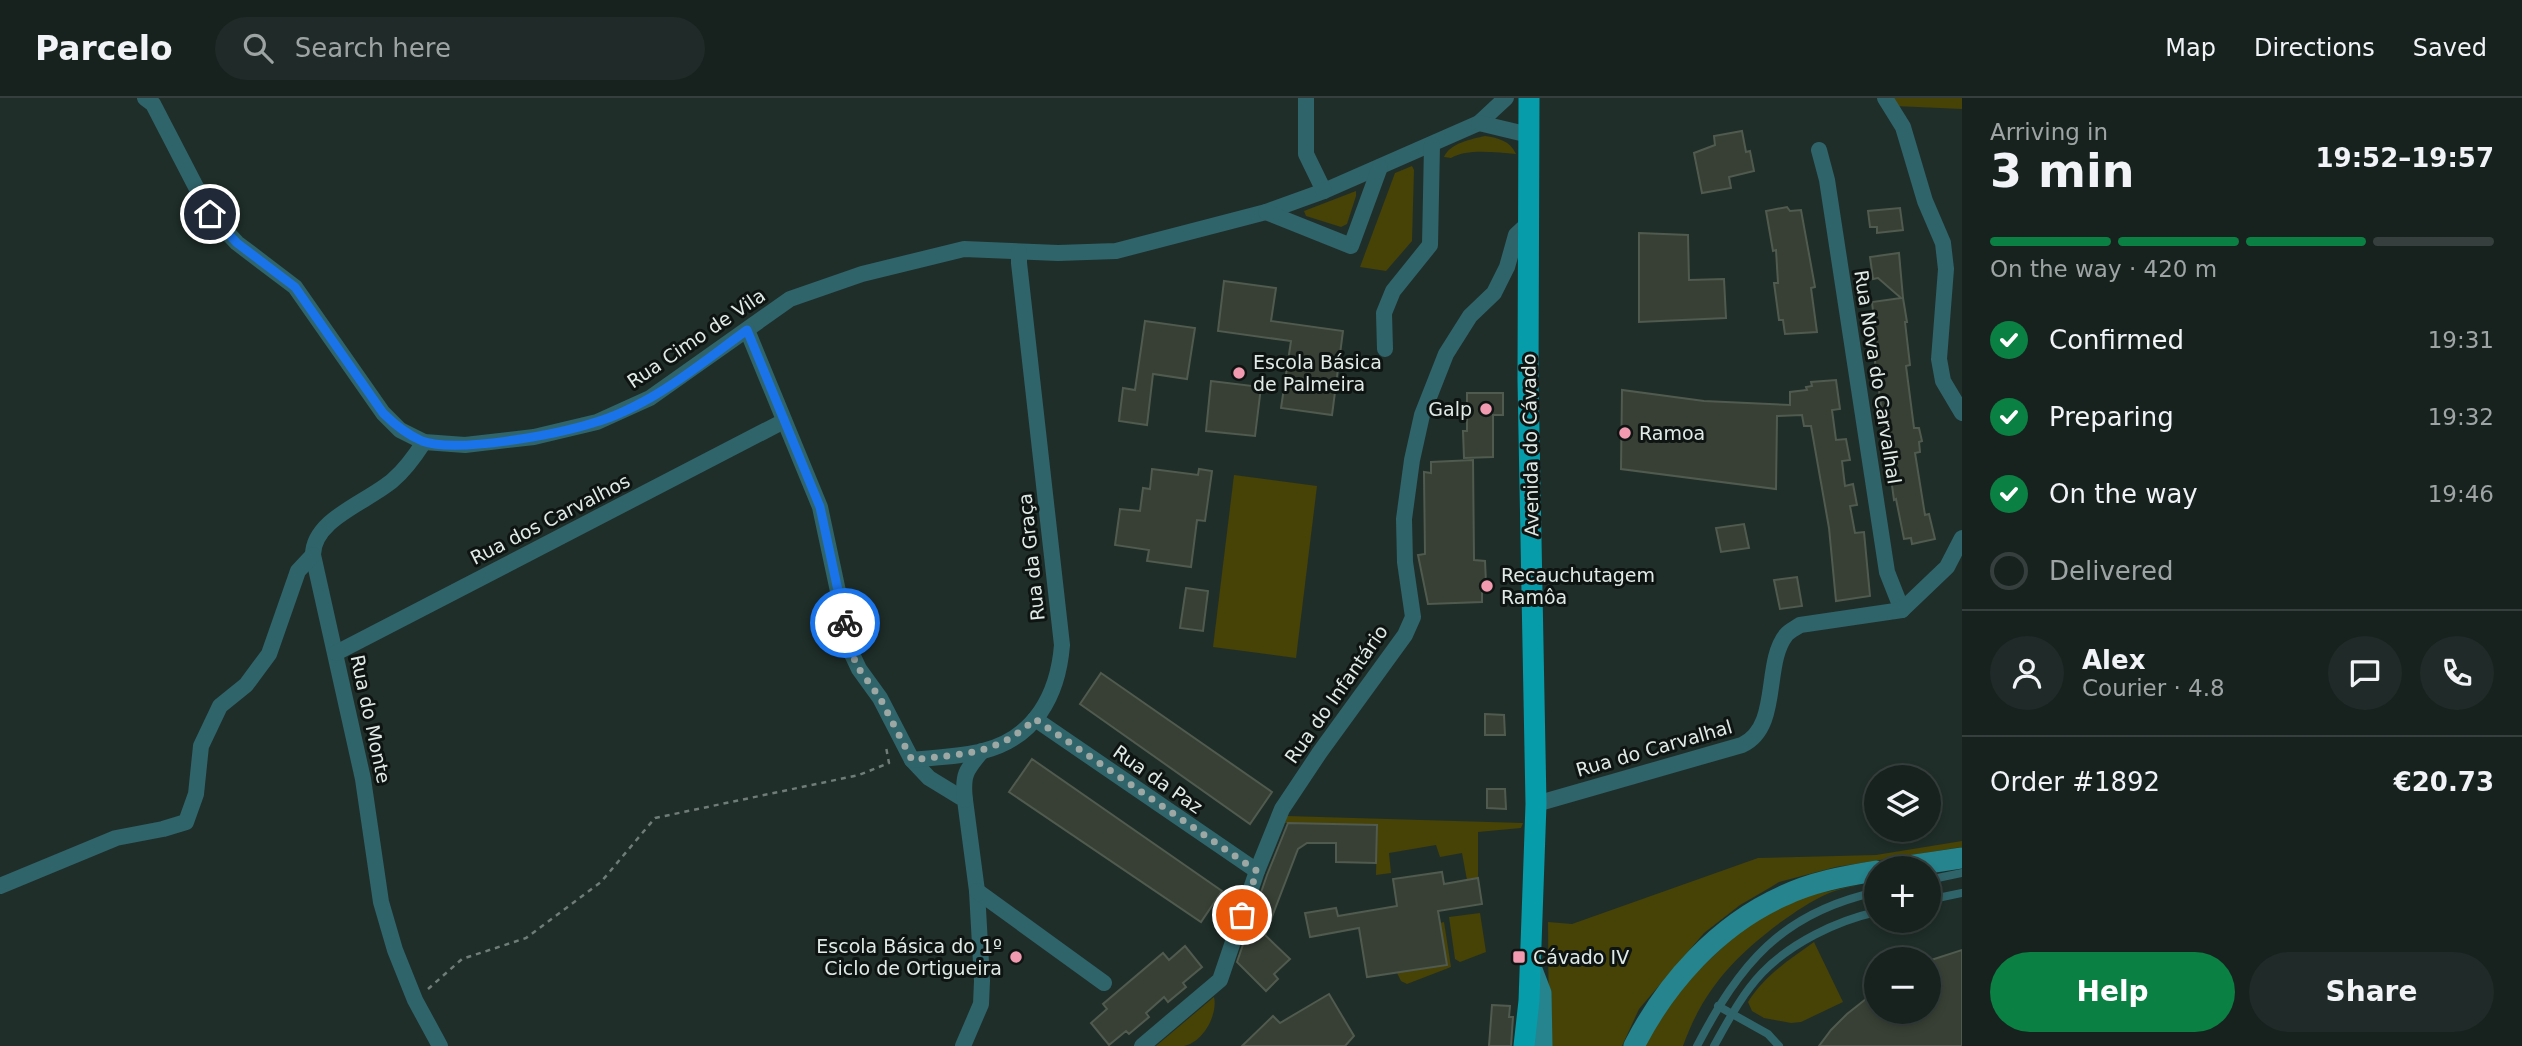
<!DOCTYPE html>
<meta charset="utf-8">
<style>
body{margin:0;font-family:"DejaVu Sans",sans-serif;background:#202a28;color:#f1f3f6;height:100vh;display:flex;flex-direction:column;font-size:26px;white-space:nowrap}
*{box-sizing:border-box;margin:0}
p{font-size:23px;color:#9ea4a4}
.icon{flex:none;width:38px;height:38px;fill:none;stroke:currentColor;stroke-width:2;stroke-linecap:round;stroke-linejoin:round}
.map{position:relative;flex:1;overflow:hidden}
.details{display:flex;flex-direction:column;background:#17221f;width:560px}
.details>*{flex:none}
.tools{position:absolute;left:1864px;top:667px;display:grid;gap:14px}
.tools a{display:grid;place-items:center;width:77px;height:77px;border-radius:50%;background:#17221f;box-shadow:0 4px 10px #0003,0 0 0 2px #363f3d;font-size:35px}
.pin{position:absolute;display:grid;place-items:center;width:60px;height:60px;color:#fff;margin:-30px;border:4px solid #fff;border-radius:50%;box-shadow:0 2px 7px #0007}
.courier{position:absolute;display:grid;place-items:center;width:70px;height:70px;margin:-35px;border:5px solid #1a73e8;border-radius:50%;background:#fff;color:#222;box-shadow:0 2px 9px #0007}
.summary em{font-style:normal;font-weight:700}
.summary div{display:flex;flex-direction:column-reverse}
.summary{display:flex;align-items:center;justify-content:space-between;height:119px;padding:0 28px}
h1{font-size:46px;font-weight:700;line-height:52px}
.bar{display:grid;grid-template-columns:repeat(4,1fr);gap:10px 7px;align-content:center;height:84px;padding:0 28px}
.bar i{height:9px;border-radius:5px;background:#363f3d}
.bar .on{background:#0b8043}
.bar p{grid-column:span 4}
.line{display:flex;align-items:center;gap:18px;padding:0 28px;border-top:2px solid #363f3d}
.line div{flex:1}
.round{display:grid;place-items:center;flex:none;width:74px;height:74px;border-radius:37px;background:#202a28}
ol{padding:0 28px;list-style:none}
li{display:flex;align-items:center;gap:21px;height:77px}
li p{margin-inline-start:auto}
li .icon{padding:7px;border-radius:50%;background:#0b8043;color:#fff;stroke-width:4}
li:last-child{color:#9ea4a4}
li i{width:38px;height:38px;border:4px solid #363f3d;border-radius:50%}
.action{display:flex;gap:14px;margin-top:auto;padding:14px 28px}
.action a{flex:1;height:80px;border-radius:42px;background:#0b8043;color:#fff;font-size:28px;font-weight:700;line-height:80px;text-align:center}
.action a+a{background:#202a28;color:#f1f3f6}
header{display:flex;align-items:center;gap:42px;box-sizing:border-box;height:98px;padding:0 35px;background:#17221f;border-bottom:2px solid #363f3d}
header strong{font-size:33px}
nav{display:flex;gap:38px;margin-inline-start:auto;font-size:24px}
.search{width:490px;height:63px;background:#202a28;display:flex;align-items:center;gap:18px;box-sizing:border-box;padding:0 24px;border-radius:38px;color:#9ea4a4;font-size:26px}
main{display:flex;flex:1;min-height:0}
.map>svg:first-child{display:block}
.green{fill:#474206}
.building{fill:#384035;stroke:#515a4e;stroke-width:2}
.lines{fill:none;stroke-linecap:round;stroke-linejoin:round}
.path{stroke:#6f7c77;stroke-width:2.5;stroke-dasharray:5 5;stroke-linecap:butt}
.lane{stroke:#2f646a;stroke-width:8}
.street{stroke:#2f646a;stroke-width:16}
.secondary{stroke:#25848e;stroke-width:21}
.primary{stroke:#069caa;stroke-width:21}
.done{stroke:#9da8a4;stroke-width:7;stroke-dasharray:0 12.6}
.route{stroke:#1a73e8;stroke-width:9}
.poi-dot{fill:#f29ab0;stroke:#0e1412;stroke-width:2.5}
.labels{text-anchor:middle;dominant-baseline:central;stroke-width:6;stroke-linejoin:round;paint-order:stroke}
.street-label{font-size:19px;fill:#e1eae6;stroke:#0e1412}
.poi-label{font-size:19px;fill:#e1eae6;stroke:#0e1412;text-anchor:start}
</style>
<header>
<strong>Parcelo</strong>
<div class="search"><svg class="icon" aria-label="search" viewBox="0 0 24 24"><circle cx="10" cy="10" r="6"/><path d="M15 15l6 6"/></svg>Search here</div>
<nav><a>Map</a><a>Directions</a><a>Saved</a></nav>
</header>
<main>
<div class="map">
<svg width="1962" height="948" viewBox="0 0 1962 948">
<rect width="100%" height="100%" fill="#1f2e29"/>
<g class="green">
<polygon points="1890,0 1962,0 1962,11 1895,8"/>
<path d="M1485,38C1499,40 1510,43 1516,56C1496,55 1469,50 1451,60L1444,59C1450,45 1472,41 1485,38Z"/>
<polygon points="1412,68 1414,72 1412,143 1386,173 1360,169 1395,75"/>
<polygon points="1356,93 1356,98 1347,126 1341,129 1306,118 1304,113"/>
<polygon points="1234,377 1317,388 1296,560 1213,549"/>
<polygon points="1287,718 1523,725 1521,730 1478,734 1478,780 1467,782 1462,755 1440,759 1436,747 1389,755 1391,775 1376,777 1377,727 1285,725"/>
<polygon points="1962,743 1962,749 1836,769 1779,784 1771,789 1740,807 1704,835 1639,911 1622,948 1549,948 1548,824 1572,826 1758,760 1876,757"/>
<path d="M1863,786C1851,789 1838,791 1827,796C1811,803 1795,814 1781,824C1734,859 1703,892 1683,948H1643L1686,884L1740,833L1767,815L1806,798Z"/>
<polygon points="1480,815 1486,854 1460,864 1455,861 1449,819"/>
<polygon points="1444,824 1451,869 1407,886 1401,883 1397,875 1446,867 1440,825"/>
<path d="M1814,844L1843,904L1801,924L1791,925L1764,920L1752,913L1748,904C1764,878 1790,861 1814,844Z"/>
<path d="M1214,899C1218,917 1203,944 1184,948C1176,948 1164,948 1156,948Z"/>
</g>
<g class="building">
<polygon points="1742,33 1746,54 1750,53 1754,73 1729,79 1731,90 1702,95 1694,55 1715,47 1714,38"/>
<polygon points="1787,109 1790,113 1801,112 1815,189 1811,190 1817,234 1785,236 1783,222 1779,222 1774,185 1778,185 1776,152 1773,153 1766,113"/>
<polygon points="1900,110 1903,132 1877,135 1877,129 1870,129 1868,113"/>
<polygon points="1639,135 1688,137 1689,182 1724,181 1726,220 1639,224"/>
<polygon points="1899,155 1903,200 1907,224 1905,224 1910,267 1906,268 1914,330 1919,330 1922,343 1919,344 1920,354 1915,355 1925,417 1929,416 1935,441 1912,446 1911,440 1904,441 1896,401 1894,402 1873,249 1877,249 1872,204 1901,200 1878,180 1873,181 1870,159"/>
<polygon points="1224,183 1276,190 1271,223 1343,233 1332,317 1281,310 1291,243 1218,233"/>
<polygon points="1145,223 1195,230 1187,281 1153,276 1147,327 1119,323 1123,290 1135,292"/>
<polygon points="1836,282 1840,311 1832,312 1836,342 1846,341 1850,362 1842,363 1845,388 1853,386 1857,407 1850,408 1855,435 1864,434 1870,498 1836,503 1829,430 1811,328 1804,328 1802,317 1777,318 1776,391 1621,371 1622,292 1704,303 1790,307 1790,294 1807,292 1806,289 1812,288 1811,284"/>
<polygon points="1211,283 1261,289 1255,338 1206,333"/>
<polygon points="1467,295 1503,295 1503,317 1493,317 1493,359 1464,360 1463,333 1467,333"/>
<polygon points="1473,362 1474,462 1485,463 1486,485 1482,485 1482,504 1428,506 1418,457 1425,456 1424,374 1431,375 1431,364"/>
<polygon points="1152,371 1198,377 1199,371 1212,373 1205,423 1197,422 1191,469 1147,463 1149,452 1115,447 1120,411 1140,413 1143,390 1150,391"/>
<polygon points="1744,426 1749,450 1721,454 1716,430"/>
<polygon points="1797,479 1802,508 1780,511 1774,482"/>
<polygon points="1186,490 1208,493 1203,533 1180,530"/>
<polygon points="1101,575 1272,694 1250,726 1080,606"/>
<polygon points="1485,616 1504,617 1505,637 1485,637"/>
<polygon points="1032,661 1222,793 1201,824 1009,694"/>
<polygon points="1487,691 1505,691 1506,711 1487,710"/>
<polygon points="1288,725 1377,727 1376,765 1336,764 1336,745 1307,745 1298,751 1265,837 1290,861 1274,876 1278,881 1266,893 1237,864 1267,777"/>
<polygon points="1442,774 1444,786 1478,780 1482,806 1438,813 1447,867 1367,879 1359,830 1310,839 1305,815 1336,810 1338,818 1397,808 1393,781"/>
<polygon points="1185,848 1202,869 1183,885 1186,889 1168,904 1164,899 1146,915 1149,919 1129,936 1126,933 1109,947 1091,925 1107,911 1103,906 1163,855 1169,862"/>
<polygon points="1962,852 1962,948 1819,948 1831,932 1847,916 1876,893 1876,914 1928,914 1928,863"/>
<polygon points="1329,896 1354,938 1345,948 1242,948 1273,918 1280,925"/>
<polygon points="1492,907 1510,908 1509,919 1513,919 1511,948 1489,948"/>
</g>
<g class="lines">
<polyline class="path" points="428,891 462,861 526,840 601,784 655,720 859,677 889,665 886,649"/>
<g class="lane">
<polyline points="1928,782 1962,775"/>
<polyline points="1928,802 1962,795"/>
<polyline points="1718,908 1768,936 1779,948"/>
<path d="M1697,948C1740,866 1781,815 1876,794"/>
<path d="M1714,948C1728,923 1742,896 1762,875C1791,845 1836,823 1876,814"/>
</g>
<g class="street">
<polyline points="145,0 153,6 210,116 237,145 295,189 383,315 400,332 424,344 465,347 534,339 597,324 650,300 790,201 862,176 964,151 1058,155 1116,153 1266,114 1324,93 1479,25 1506,0"/>
<polyline points="1306,0 1306,56 1324,93"/>
<polyline points="1885,0 1903,29 1925,103 1943,145 1946,171 1939,261 1943,283 1962,315"/>
<polyline points="1479,25 1529,37"/>
<polyline points="1819,52 1827,82 1887,474 1902,512"/>
<polyline points="1266,114 1351,148 1380,69"/>
<polyline points="747,232 820,409 851,554 859,571 880,600 912,662 929,680 965,702 977,793 982,883 981,906 963,948"/>
<polyline points="1385,251 1384,215 1393,193 1430,147 1432,47"/>
<path d="M424,344C415,358 406,371 393,382C368,404 313,421 313,457L363,681L381,804L395,852L415,902L440,948"/>
<polyline points="336,555 784,323"/>
<polyline points="1035,621 1257,773"/>
<path d="M912,662C935,659 960,659 983,653C1035,640 1058,597 1062,547L1019,165V154"/>
<path d="M965,702C962,677 966,672 982,653"/>
<path d="M1536,706L1742,647C1781,629 1763,566 1786,537C1789,533 1796,530 1800,527L1902,512L1947,469L1962,440"/>
<polyline points="0,788 116,740 163,731 186,724 196,696 201,648 220,608 246,587 269,556 298,473 313,457"/>
<polyline points="977,793 1104,885"/>
<polyline points="1142,948 1220,882 1257,773 1282,711 1320,654 1405,537 1413,519 1405,464 1404,421 1412,362 1422,317 1446,256 1470,218 1494,195 1507,169 1516,137 1529,125"/>
</g>
<g class="secondary">
<polyline points="1895,770 1962,760"/>
<polyline points="1531,869 1541,895 1542,948"/>
<path d="M1634,948C1666,885 1718,827 1783,798C1812,784 1845,778 1876,773"/>
</g>
<polyline class="primary" points="1524,948 1529,903 1536,706 1528,282 1529,0"/>
</g>
<g class="lines">
<path class="done" d="M845,525L851,554L859,571L880,600L912,662C963,655 996,658 1035,621L1257,773L1242,817"/>
<path class="route" d="M210,116L237,145L295,189L383,315C395,327 406,336 422,343C457,356 559,336 596,324C614,319 634,309 650,300C684,281 715,255 747,232L820,409L845,525"/>
</g>
<g class="poi-dot">
<circle cx="1239" cy="275" r="7"/>
<circle cx="1486" cy="311" r="7"/>
<circle cx="1625" cy="335" r="7"/>
<circle cx="1487" cy="488" r="7"/>
<circle cx="1016" cy="859" r="7"/>
<rect x="1512" y="852" width="14" height="14" rx="3.5"/>
</g>
<g class="labels">
<g class="street-label">
<text transform="translate(696 240) rotate(-34)">Rua Cimo de Vila</text>
<text transform="translate(1878 279) rotate(81)">Rua Nova do Carvalhal</text>
<text transform="translate(1530 347) rotate(-91)">Avenida do Cávado</text>
<text transform="translate(550 421) rotate(-27)">Rua dos Carvalhos</text>
<text transform="translate(1031 459) rotate(-96)">Rua da Graça</text>
<text transform="translate(1336 596) rotate(-55)">Rua do Infantário</text>
<text transform="translate(371 621) rotate(78)">Rua do Monte</text>
<text transform="translate(1654 650) rotate(-16)">Rua do Carvalhal</text>
<text transform="translate(1158 681) rotate(35)">Rua da Paz</text>
</g>
<g class="poi-label">
<text x="1253" y="264">Escola Básica<tspan x="1253" dy="22">de Palmeira</tspan></text>
<text x="1472" y="311" text-anchor="end">Galp</text>
<text x="1639" y="335">Ramoa</text>
<text x="1501" y="477">Recauchutagem<tspan x="1501" dy="22">Ramôa</tspan></text>
<text x="1002" y="848" text-anchor="end">Escola Básica do 1º<tspan x="1002" dy="22">Ciclo de Ortigueira</tspan></text>
<text x="1533" y="859">Cávado IV</text>
</g>
</g>
</svg>
<div class="tools">
<a><svg class="icon" aria-label="layers" viewBox="0 0 24 24"><path d="M12 4l9 5-9 5-9-5zM3 14l9 5 9-5"/></svg></a>
<a>+</a>
<a>−</a>
</div>
<div class="pin" style="left:1242px;top:817px;background:#ea580c"><svg class="icon" aria-label="bag" viewBox="0 0 24 24"><path d="M5 8h14l-1 12H6zM9 8a3 3 0 0 1 6 0"/></svg></div>
<div class="pin" style="left:210px;top:116px;background:#1f2937"><svg class="icon" aria-label="home" viewBox="0 0 24 24"><path d="M3 11l9-7 9 7M6 9v11h12V9"/></svg></div>
<div class="courier" style="left:845px;top:525px"><svg class="icon" aria-label="bike" viewBox="0 0 24 24"><circle cx="6" cy="16" r="4"/><circle cx="18" cy="16" r="4"/><path d="M6 16l4-8h5l3 8M10 8l3 8H6M13 5h3"/></svg></div>
</div>
<section class="details">
<div class="summary"><div><h1>3 min</h1><p>Arriving in</p></div><em>19:52–19:57</em></div>
<div class="bar"><i class="on"></i><i class="on"></i><i class="on"></i><i></i><p>On the way · 420 m</p></div>
<ol>
<li><svg class="icon" aria-label="check" viewBox="0 0 24 24"><path d="M5 12l5 5 9-10"/></svg>Confirmed<p>19:31</p></li>
<li><svg class="icon" aria-label="check" viewBox="0 0 24 24"><path d="M5 12l5 5 9-10"/></svg>Preparing<p>19:32</p></li>
<li><svg class="icon" aria-label="check" viewBox="0 0 24 24"><path d="M5 12l5 5 9-10"/></svg>On the way<p>19:46</p></li>
<li><i></i>Delivered</li>
</ol>
<div class="line" style="height:126px"><a class="round"><svg class="icon" aria-label="person" viewBox="0 0 24 24"><circle cx="12" cy="8" r="4"/><path d="M4 21q1-7 8-7t8 7"/></svg></a><div><b>Alex</b><p>Courier · 4.8</p></div><a class="round"><svg class="icon" aria-label="chat" viewBox="0 0 24 24"><path d="M4 5h16v11H9l-5 4z"/></svg></a><a class="round"><svg class="icon" aria-label="phone" viewBox="0 0 24 24"><path d="M5 4h4l2 5-3 2q2 4 5 5l2-3 5 2v4C11 20 4 13 5 4z"/></svg></a></div>
<div class="line" style="height:91px"><div>Order #1892</div><b>€20.73</b></div>
<div class="action"><a>Help</a><a>Share</a></div>
</section>
</main>
